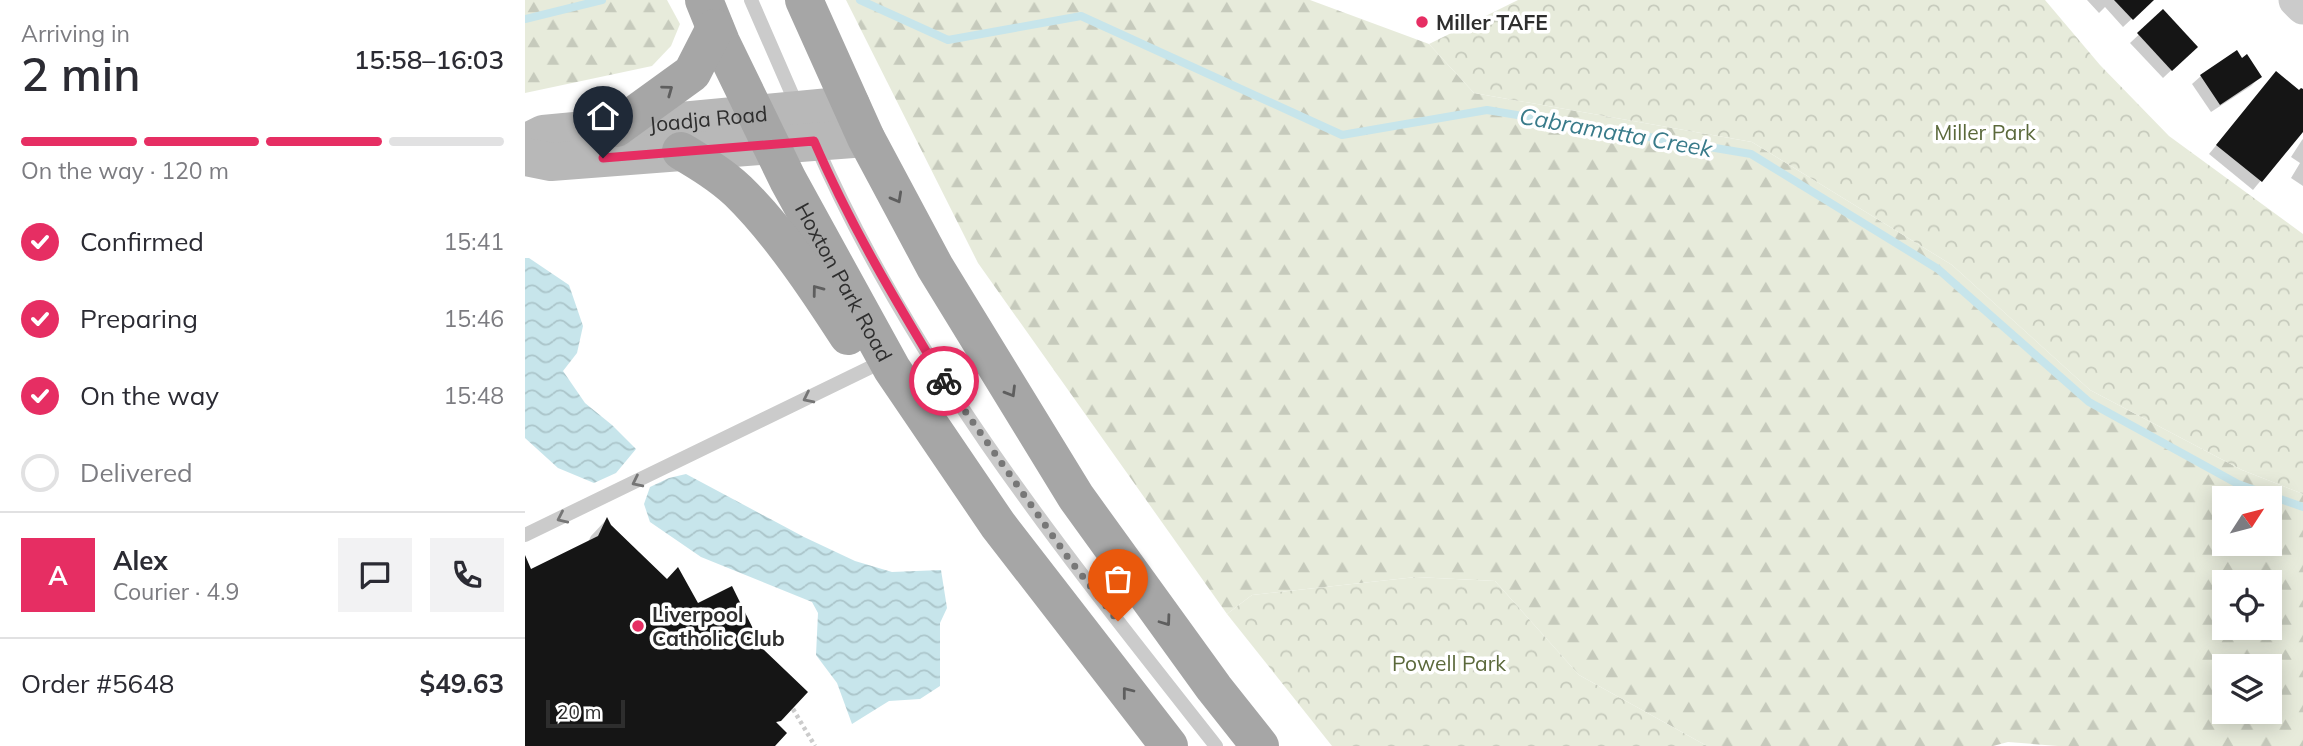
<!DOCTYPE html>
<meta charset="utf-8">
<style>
body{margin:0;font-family:Mulish,sans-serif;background:#f2f2f3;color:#2b2b33;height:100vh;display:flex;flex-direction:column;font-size:26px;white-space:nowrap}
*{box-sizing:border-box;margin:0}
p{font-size:23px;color:#7c7c81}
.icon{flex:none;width:38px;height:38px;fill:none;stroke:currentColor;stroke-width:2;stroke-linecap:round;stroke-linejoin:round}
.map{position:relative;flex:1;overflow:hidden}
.sheet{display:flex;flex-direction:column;background:#fff;width:525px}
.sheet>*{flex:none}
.needle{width:46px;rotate:54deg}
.fabs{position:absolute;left:1687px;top:486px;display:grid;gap:14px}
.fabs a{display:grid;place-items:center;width:70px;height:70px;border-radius:0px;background:#fff;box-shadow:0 4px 18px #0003;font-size:35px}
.scale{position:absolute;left:21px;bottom:18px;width:79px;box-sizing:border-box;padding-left:7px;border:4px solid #2e2e2e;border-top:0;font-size:19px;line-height:24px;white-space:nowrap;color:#2e2e2e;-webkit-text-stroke:5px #fff;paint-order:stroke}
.pin{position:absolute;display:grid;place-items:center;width:60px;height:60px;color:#fff;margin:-72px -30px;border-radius:50% 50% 50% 0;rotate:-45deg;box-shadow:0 0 7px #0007}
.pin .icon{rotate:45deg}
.courier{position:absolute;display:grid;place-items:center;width:70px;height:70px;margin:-35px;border:5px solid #e62e63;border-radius:50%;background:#fff;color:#222;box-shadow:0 2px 9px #0007}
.head em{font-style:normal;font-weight:600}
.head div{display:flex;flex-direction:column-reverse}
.head{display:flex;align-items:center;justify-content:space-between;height:119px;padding:0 21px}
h1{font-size:46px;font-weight:600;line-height:52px}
.bar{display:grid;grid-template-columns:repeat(4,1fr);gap:10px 7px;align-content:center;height:84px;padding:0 21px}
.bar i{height:9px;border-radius:5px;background:#e1e1e2}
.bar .current{background:#e62e63}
.bar p{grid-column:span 4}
.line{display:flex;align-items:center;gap:18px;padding:0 21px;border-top:2px solid #e1e1e2}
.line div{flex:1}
.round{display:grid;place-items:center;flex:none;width:74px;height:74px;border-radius:0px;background:#f2f2f3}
ol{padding:0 21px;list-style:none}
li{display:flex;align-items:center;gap:21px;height:77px}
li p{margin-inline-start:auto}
li .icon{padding:7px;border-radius:50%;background:#e62e63;color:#fff;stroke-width:4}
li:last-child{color:#7c7c81}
li i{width:38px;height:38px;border:4px solid #e1e1e2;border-radius:50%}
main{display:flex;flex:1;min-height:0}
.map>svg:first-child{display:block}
.forest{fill:url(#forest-firs);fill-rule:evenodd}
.park{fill:url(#park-crowns)}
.water{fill:url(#water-waves)}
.shadow{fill:#0003}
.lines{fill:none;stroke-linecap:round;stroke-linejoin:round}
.stream{stroke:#c7e5eb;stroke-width:8}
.building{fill:#151515}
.path{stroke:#cbcbcb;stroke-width:4.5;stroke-dasharray:3.5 3.5;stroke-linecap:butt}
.service{stroke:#cbcbcb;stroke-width:14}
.tertiary{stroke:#cbcbcb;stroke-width:35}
.secondary{stroke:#b8b8b8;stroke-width:38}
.primary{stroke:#a6a6a6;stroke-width:38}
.oneway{stroke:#5e5e5e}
.oneway2{stroke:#757575}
.done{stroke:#777;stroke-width:7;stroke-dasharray:0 12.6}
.route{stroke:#e62e63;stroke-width:9}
.poi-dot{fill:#e62e63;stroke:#fff;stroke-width:2.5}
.labels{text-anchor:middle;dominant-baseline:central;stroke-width:7;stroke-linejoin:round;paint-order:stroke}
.poi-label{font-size:21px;font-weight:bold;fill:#2e2e2e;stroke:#fff;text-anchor:start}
.street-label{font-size:21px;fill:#2e2e2e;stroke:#fff}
.park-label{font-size:21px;fill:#5b693b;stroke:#fff}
.water-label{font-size:23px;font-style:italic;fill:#397b8a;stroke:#fff}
</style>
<main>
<section class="sheet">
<div class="head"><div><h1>2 min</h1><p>Arriving in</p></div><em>15:58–16:03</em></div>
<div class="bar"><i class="current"></i><i class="current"></i><i class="current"></i><i></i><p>On the way · 120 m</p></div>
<ol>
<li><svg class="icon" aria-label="check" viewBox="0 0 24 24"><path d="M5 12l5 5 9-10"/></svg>Confirmed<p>15:41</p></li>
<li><svg class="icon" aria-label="check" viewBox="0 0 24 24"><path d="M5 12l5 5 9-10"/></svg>Preparing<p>15:46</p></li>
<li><svg class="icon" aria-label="check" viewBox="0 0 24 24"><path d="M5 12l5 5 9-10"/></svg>On the way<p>15:48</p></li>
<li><i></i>Delivered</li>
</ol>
<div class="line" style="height:126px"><b class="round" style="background:#e62e63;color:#fff">A</b><div><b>Alex</b><p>Courier · 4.9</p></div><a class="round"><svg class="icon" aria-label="chat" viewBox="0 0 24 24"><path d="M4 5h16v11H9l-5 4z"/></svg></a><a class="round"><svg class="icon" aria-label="phone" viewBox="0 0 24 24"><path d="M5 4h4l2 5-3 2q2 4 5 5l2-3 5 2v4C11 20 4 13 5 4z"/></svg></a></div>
<div class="line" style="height:91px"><div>Order #5648</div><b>$49.63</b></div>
</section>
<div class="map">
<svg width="1778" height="746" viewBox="0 0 1778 746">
<defs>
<pattern id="forest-firs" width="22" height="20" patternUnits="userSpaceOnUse" patternTransform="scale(1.75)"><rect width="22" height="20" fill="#e7ebdb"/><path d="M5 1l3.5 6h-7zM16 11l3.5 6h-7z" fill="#c6cabc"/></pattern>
<pattern id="park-crowns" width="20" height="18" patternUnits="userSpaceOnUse" patternTransform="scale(1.75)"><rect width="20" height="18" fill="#e7ebdb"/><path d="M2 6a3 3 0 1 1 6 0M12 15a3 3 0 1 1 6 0" fill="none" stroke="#c6cabc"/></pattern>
<pattern id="water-waves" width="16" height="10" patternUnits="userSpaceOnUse" patternTransform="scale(1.75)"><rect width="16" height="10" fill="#c7e5eb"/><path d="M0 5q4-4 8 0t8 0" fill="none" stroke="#abc5ca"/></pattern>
</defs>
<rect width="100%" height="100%" fill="#fff"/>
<g class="forest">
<polygon points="0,0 142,0 155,24 146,46 127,66 0,93"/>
<path d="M321,0H785L904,44L949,93L1227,142L1427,265L1565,390L1717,470L1778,494V746H1533L1483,742L1468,746H1182L1054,675L970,581L891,577L727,595L702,614L453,263ZM1699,499H1745V544H1699ZM1699,583H1745V628H1699ZM1699,667H1745V712H1699Z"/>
</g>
<g class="park">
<polygon points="993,0 1520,0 1575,65 1644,136 1778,234 1778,494 1717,470 1565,390 1427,265 1227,142 949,93 904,44"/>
<polygon points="891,577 970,581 1054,675 1182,746 807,746 702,614 727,595"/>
</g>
<g class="water">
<polygon points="0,258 4,258 44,285 58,326 52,353 38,371 60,403 87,425 111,449 91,473 69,483 33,468 0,438"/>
<polygon points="161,474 279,537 330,561 367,572 416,570 422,608 415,623 415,686 395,699 364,701 327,724 312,683 291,655 293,613 287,602 176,557 125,522 119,504 125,487 144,478"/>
</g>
<g class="shadow">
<polygon points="1562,0 1627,0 1598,27 1580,7 1574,13"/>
<polygon points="1638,12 1671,47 1638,78 1605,43"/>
<polygon points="1717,60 1735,77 1726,86 1686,112 1667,84 1676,76"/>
<polygon points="1751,73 1778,93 1778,129 1728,190 1684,154"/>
<polygon points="1777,140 1778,139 1778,186 1766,178 1775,163 1766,157"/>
<polygon points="81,520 141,581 237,650 281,692 250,724 247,746 0,746 0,559 5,571 62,544 66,536"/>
</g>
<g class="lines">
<g class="stream">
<polyline points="335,0 423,40 556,16 817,135 962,110 1226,154 1413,269 1564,402 1713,484 1778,507"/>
<polyline points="0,19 77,0"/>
</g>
</g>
<g class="building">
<polygon points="1589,0 1629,0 1608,20"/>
<polygon points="1638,9 1673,47 1647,71 1612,33"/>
<polygon points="1712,50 1717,58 1722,54 1737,77 1695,105 1675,75"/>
<polygon points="1751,71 1774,90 1776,88 1778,89 1778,132 1737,182 1691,145"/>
<polygon points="82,517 86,525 142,579 153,567 173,603 207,586 238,649 283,692 256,721 251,722 262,733 250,746 0,746 0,555 6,569 73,536"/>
</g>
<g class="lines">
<polyline class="path" points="268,709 290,746"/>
<g class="service">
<polyline points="226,0 273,108"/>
<path d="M291,145C388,367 542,557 691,746"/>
<polyline points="0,535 344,368"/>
</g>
<polyline class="tertiary" points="1771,0 1778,7"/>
<g class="secondary">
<path id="s1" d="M0,143L18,134L326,105"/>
<polyline points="0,157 26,162 341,138"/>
</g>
<g class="primary">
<path id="s2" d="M179,0L196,42L263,180L367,369L473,525L644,746"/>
<polyline points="279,0 341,138 410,267 551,497 689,688 735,746"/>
<polyline points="91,128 167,73 190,28"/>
<path d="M156,151C176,163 196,175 213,191C254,231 292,288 323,336"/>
</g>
</g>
<defs><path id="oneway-chevron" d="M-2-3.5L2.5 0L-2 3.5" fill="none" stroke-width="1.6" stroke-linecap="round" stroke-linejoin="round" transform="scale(1.75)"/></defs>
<g class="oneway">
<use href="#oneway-chevron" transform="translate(143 90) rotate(-36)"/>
<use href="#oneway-chevron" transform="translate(372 198) rotate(61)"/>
<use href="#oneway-chevron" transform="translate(292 290) rotate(-127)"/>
<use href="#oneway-chevron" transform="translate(486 392) rotate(59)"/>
<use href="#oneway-chevron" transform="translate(641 621) rotate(54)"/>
<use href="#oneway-chevron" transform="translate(602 692) rotate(-128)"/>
</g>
<g class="oneway2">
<use href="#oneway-chevron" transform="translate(283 398) rotate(154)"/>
<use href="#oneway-chevron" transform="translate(112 482) rotate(154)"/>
<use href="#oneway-chevron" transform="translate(37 518) rotate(155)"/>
</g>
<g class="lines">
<polyline class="done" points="419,381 544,559 593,621"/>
<path class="route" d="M78,158L289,141C325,225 372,303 419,381"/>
</g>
<g class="poi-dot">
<circle cx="897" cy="22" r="7"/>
<circle cx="113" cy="626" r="7"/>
</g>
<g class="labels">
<g class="poi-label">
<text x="911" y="22">Miller TAFE</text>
<text x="127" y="614">Liverpool<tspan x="127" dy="24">Catholic Club</tspan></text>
</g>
<g class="street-label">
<text stroke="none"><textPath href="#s1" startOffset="186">Joadja Road</textPath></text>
<text stroke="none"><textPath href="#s2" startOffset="315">Hoxton Park Road</textPath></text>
</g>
<g class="park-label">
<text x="1460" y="132">Miller Park</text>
<text x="924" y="663">Powell Park</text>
</g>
<g class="water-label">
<text transform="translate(1091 132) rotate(10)">Cabramatta Creek</text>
</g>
</g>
</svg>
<div class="fabs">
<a><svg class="needle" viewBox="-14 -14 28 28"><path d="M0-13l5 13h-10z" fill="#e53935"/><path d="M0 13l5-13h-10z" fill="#7c7c81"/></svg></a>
<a><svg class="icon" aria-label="locate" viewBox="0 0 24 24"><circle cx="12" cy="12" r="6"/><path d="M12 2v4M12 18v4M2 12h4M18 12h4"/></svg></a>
<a><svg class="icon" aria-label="layers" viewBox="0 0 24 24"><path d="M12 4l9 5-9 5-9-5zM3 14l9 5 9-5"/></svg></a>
</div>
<div class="scale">20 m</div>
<div class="pin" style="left:593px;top:621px;background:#ea580c"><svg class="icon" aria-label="bag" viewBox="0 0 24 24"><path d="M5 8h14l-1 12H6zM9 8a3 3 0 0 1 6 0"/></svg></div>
<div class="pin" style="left:78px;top:158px;background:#1f2937"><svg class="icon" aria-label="home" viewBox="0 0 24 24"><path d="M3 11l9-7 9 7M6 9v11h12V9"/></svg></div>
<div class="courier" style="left:419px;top:381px"><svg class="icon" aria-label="bike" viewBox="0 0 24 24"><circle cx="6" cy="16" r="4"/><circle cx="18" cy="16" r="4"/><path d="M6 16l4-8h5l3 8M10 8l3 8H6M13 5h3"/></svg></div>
</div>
</main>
